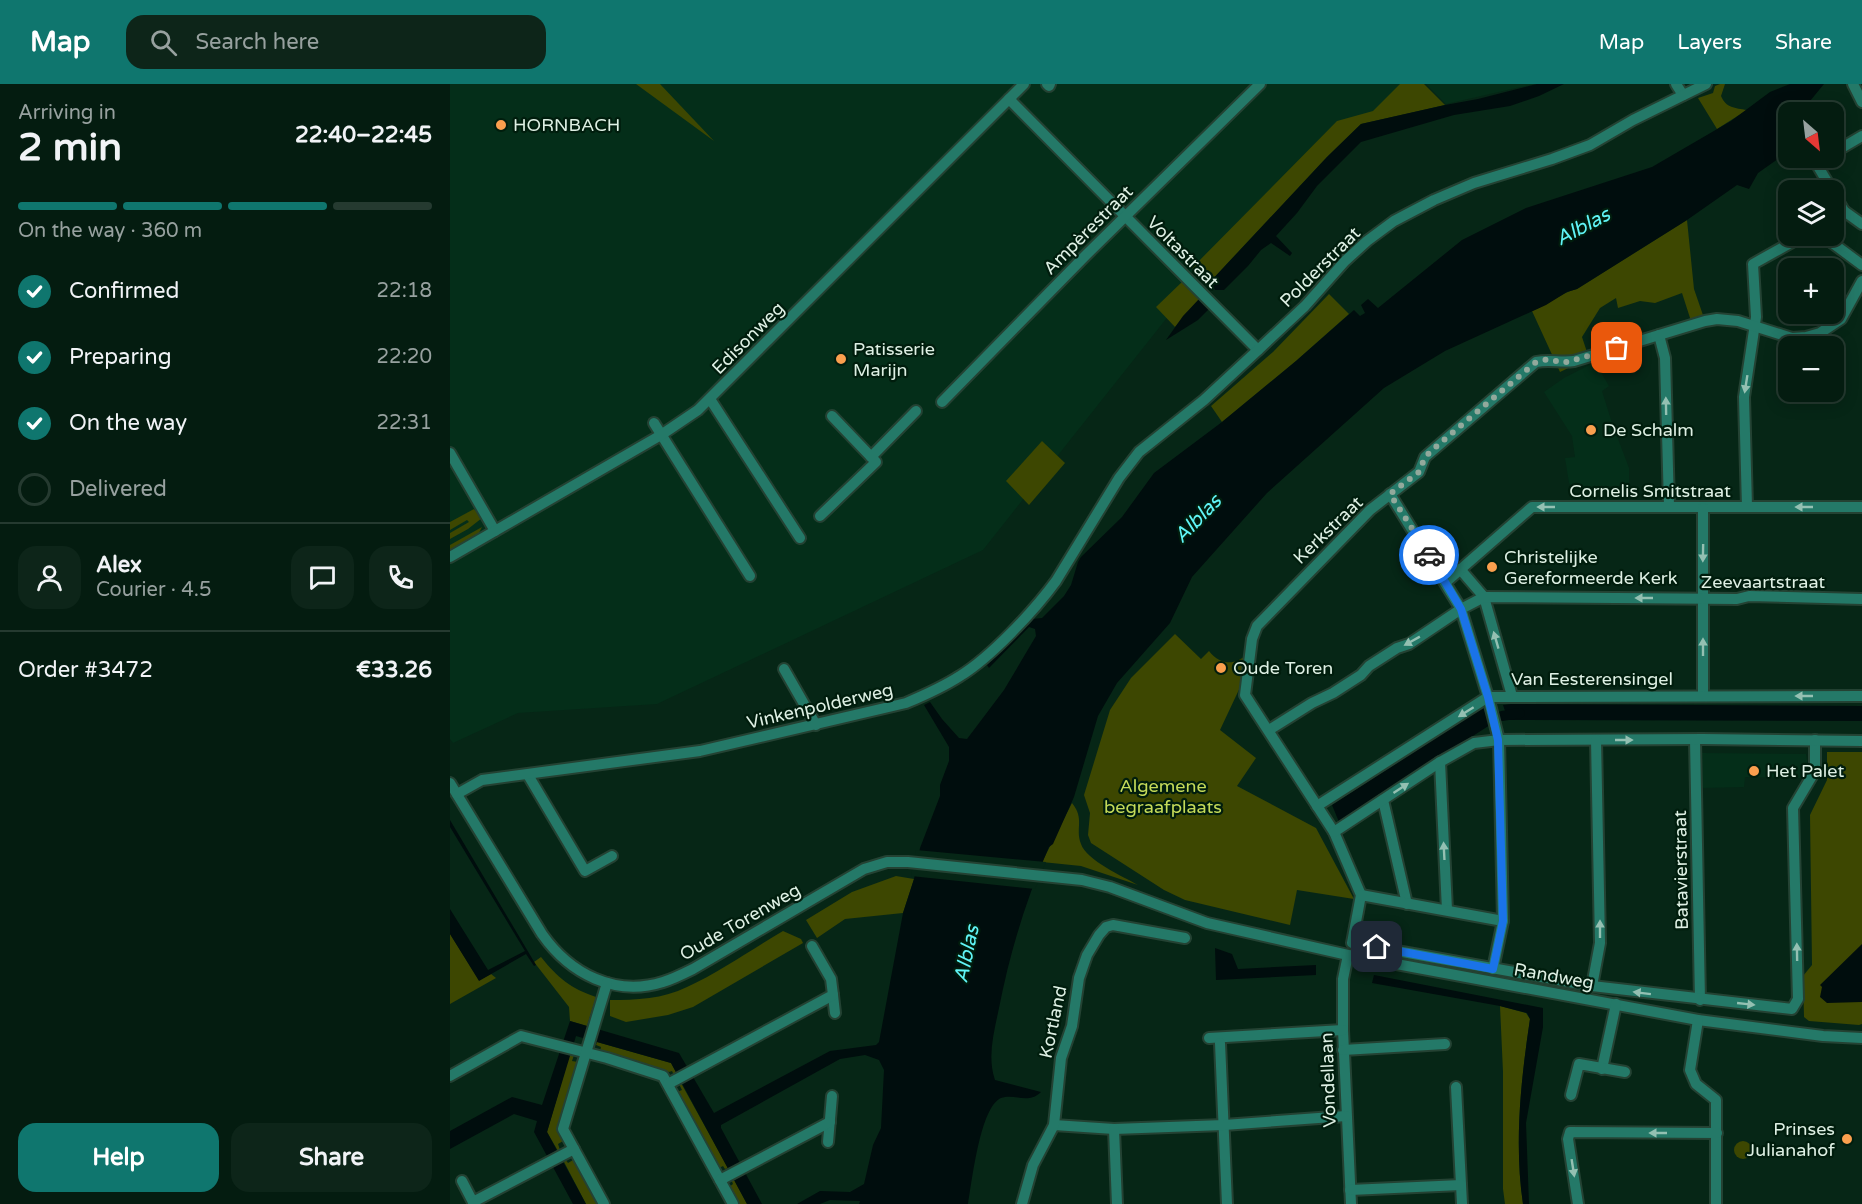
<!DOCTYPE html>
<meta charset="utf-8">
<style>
body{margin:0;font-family:"Varela Round",sans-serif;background:#0d2519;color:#f1f3f6;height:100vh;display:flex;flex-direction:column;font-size:22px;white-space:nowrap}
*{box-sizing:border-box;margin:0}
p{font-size:20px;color:#97a19f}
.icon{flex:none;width:33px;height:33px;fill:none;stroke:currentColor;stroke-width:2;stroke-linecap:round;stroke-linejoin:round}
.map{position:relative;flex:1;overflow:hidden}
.side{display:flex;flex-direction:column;background:#041c10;width:450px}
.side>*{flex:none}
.needle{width:39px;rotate:152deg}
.buttons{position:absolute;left:1328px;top:18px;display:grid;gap:12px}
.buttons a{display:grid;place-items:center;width:66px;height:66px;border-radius:12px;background:#041c10;box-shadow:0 3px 15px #0003,0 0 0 2px #253a30;font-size:30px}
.pin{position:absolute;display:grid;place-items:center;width:51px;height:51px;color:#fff;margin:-26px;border-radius:12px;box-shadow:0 3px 9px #0006}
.courier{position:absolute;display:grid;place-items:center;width:60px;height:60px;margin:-30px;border:4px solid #1a73e8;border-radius:50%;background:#fff;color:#222;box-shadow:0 2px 8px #0007}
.head em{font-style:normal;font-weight:700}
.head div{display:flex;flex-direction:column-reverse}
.head{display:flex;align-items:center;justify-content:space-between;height:102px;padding:0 18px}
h1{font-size:39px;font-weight:700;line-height:45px}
.bar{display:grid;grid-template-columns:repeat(4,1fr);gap:9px 6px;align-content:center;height:72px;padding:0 18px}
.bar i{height:8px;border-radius:4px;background:#253a30}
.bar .active{background:#0f766e}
.bar p{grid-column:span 4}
.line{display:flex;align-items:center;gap:15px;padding:0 18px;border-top:2px solid #253a30}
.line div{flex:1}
.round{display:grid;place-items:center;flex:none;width:63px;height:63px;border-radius:18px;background:#0d2519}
ol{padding:0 18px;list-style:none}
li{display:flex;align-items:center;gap:18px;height:66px}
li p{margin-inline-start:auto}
li .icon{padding:6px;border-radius:50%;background:#0f766e;color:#fff;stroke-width:4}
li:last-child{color:#97a19f}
li i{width:33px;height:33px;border:3px solid #253a30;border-radius:50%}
.cta{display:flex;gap:12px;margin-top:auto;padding:12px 18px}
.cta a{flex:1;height:69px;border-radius:18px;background:#0f766e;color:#fff;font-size:24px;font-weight:700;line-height:69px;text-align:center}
.cta a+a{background:#0d2519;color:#f1f3f6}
header{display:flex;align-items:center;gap:36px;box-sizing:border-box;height:84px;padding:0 30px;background:#0f766e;color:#fff}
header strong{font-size:28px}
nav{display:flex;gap:33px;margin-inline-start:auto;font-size:21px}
.search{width:420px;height:54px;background:#0d2519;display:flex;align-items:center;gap:15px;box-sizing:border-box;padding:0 21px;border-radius:18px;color:#97a19f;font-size:22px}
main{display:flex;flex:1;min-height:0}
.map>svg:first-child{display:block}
.built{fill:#042e19}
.green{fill:#3d4701}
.water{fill:#000d0d}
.pier{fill:#062616}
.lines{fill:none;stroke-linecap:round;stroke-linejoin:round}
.canal{stroke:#000d0d;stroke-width:10}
.minor-casing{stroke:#244233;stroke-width:14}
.minor{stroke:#247968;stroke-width:10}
.oneway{fill:#94c0b2}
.done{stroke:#92a99c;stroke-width:6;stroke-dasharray:0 10.8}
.route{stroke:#1a73e8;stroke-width:8}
.poi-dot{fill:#fa9f4e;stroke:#001d0d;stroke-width:2}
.labels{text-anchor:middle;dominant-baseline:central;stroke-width:4.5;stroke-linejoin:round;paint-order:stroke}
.poi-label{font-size:18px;fill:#def0e4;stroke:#001d0d;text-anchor:start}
.street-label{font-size:18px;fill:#def0e4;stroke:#001d0d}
.park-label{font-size:18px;fill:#c5db59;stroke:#001d0d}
.water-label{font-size:20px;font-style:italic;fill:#60f5f7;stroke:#001d0d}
</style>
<header>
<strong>Map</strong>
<div class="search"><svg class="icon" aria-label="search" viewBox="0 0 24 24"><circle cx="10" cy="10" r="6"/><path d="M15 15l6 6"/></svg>Search here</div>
<nav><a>Map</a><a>Layers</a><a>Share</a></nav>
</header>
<main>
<section class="side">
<div class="head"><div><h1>2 min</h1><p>Arriving in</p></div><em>22:40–22:45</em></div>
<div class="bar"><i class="active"></i><i class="active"></i><i class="active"></i><i></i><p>On the way · 360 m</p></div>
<ol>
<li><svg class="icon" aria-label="check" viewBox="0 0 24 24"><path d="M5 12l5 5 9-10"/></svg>Confirmed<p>22:18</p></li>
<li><svg class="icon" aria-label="check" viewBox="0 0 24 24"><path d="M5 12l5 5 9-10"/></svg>Preparing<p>22:20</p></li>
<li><svg class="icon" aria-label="check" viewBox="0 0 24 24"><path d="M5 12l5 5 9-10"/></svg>On the way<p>22:31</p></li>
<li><i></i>Delivered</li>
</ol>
<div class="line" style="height:108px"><a class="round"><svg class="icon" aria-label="person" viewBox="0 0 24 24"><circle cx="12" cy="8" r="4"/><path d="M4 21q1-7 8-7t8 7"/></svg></a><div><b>Alex</b><p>Courier · 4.5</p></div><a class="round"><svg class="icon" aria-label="chat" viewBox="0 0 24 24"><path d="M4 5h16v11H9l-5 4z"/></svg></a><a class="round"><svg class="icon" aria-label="phone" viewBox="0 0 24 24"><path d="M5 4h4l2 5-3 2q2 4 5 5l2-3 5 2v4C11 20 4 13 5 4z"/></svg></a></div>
<div class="line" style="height:78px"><div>Order #3472</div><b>€33.26</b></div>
<div class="cta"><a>Help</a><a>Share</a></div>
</section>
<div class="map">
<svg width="1412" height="1120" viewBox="0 0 1412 1120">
<rect width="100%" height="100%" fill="#062616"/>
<g class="built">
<polygon points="0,0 951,0 924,28 744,184 720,230 533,466 207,620 68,629 3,659 0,655"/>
<polygon points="976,0 1084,0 996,20"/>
<polygon points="1145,278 1159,302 1152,307 1162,339 1179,384 1179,402 1122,403 1119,399 1115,374 1125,373 1122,352 1094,308 1114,294"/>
<polygon points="1252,669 1356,670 1358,682 1351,694 1295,693 1294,703 1253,704"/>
</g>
<g class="green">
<polygon points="186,0 210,0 264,57"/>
<polygon points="950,0 974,0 995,21 911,40 877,73 760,198 756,198 742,184 887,37 923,27"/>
<path d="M1270,0H1275L1271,12C1276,24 1285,24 1297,26L1267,45L1248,14L1263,9L1265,2Z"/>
<path d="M1237,136L1244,205L1254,234L1241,237L1232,209L1205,219L1190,217L1168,224L1166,214L1150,224L1132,253L1139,274L1110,288L1082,227C1098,221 1110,209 1127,205Z"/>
<polygon points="733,197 750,214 725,243 706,223"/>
<polygon points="879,210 899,230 846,277 772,338 761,322 823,268"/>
<polygon points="592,357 615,379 579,421 556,397"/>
<polygon points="24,425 32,434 18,445 0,455 0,449 19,438 17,436 0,446 0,438"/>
<polygon points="32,443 28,451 0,468 0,461"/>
<path d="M725,550L751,575L759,567C770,581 785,582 797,570L794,595L770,646L806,674L787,702L866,744L904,815L847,806L840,841L735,816L714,806L641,759L638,751L640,729L634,711L660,626L681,594Z"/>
<polygon points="1377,668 1412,668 1412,940 1409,941 1359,937 1354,933 1353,892 1362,881 1360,731 1377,696"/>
<path d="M622,719C635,735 625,744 631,760C636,776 674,793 688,801L631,782L592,778Z"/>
<polygon points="446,792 464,795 453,829 395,835 367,854 356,836 402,808"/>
<path d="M333,847L351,855L353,859L243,923L218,931L176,938L160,932V916C186,916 213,915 237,903C270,888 302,865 333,847Z"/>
<polygon points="0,850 29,896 41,890 46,894 0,920"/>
<path d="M91,873C108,894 120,904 146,913L137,942L120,937L119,923L84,878Z"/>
<path d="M1050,922L1076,929L1080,935C1071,995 1064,1060 1073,1120H1055L1053,1105V988Z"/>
<polygon points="147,958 221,979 227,990 224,991 222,987 219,988 150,967 151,963 146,961"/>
<polygon points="120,969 124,971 122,977 128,978 107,1046 113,1057 108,1060 110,1066 108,1067 97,1048"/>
<polygon points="231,999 278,1084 275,1085 273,1082 269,1084 227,1008 232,1006 229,1000"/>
<circle cx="1293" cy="1066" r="9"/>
<polygon points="115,1075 118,1079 123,1076 147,1120 136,1120 113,1076"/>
<polygon points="283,1094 297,1120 288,1120 279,1103 283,1100 281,1095"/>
</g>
<g class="water">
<polygon points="1087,0 1114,0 1089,12 1060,22 1004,31 911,58 867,102 847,129 826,152 842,169 840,172 821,159 811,166 798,182 774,206 765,206 760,198 877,73 911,40 995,21 1028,15"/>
<path d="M1340,0H1374L1351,28H1338V57L1335,70L1308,89L1299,105L1287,101L1237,136L1127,205L1117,208L1096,221L995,267L934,304L817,409L742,493L720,539L667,599L648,632L624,713L603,760L599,763C576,815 560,868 549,924C544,948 537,973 545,996L591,1008C578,1021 565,1009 551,1014C530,1023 522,1098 518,1120H409L410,1117L380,1116L370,1120H347L370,1107L400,1108L414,1100L423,1061L431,1044L434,986L429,976L415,971L390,975L271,1041V1044L312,1120H297L221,979L126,952L97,1048L136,1120H123L84,1048L87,1037L64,1030L0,1065V1047L62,1013L92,1021L120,937L229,969L264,1029L380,967L426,961L429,958L453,829L464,795L470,764L490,712V701L499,677V663L474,621L480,618L492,635L509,654L517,655L554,606L586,552L585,545L579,543L539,584L537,581L582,535L592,534L614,512L621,501L628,478L631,473L672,433L704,389L772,338L846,277L904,226L910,232L915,229L911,221L918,215L928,224L1012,156L1076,124L1202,83L1281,37L1320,8Z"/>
<polygon points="750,214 760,224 748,236 716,256 733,232"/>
<polygon points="1061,620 1412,622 1412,637 1058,636 1053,621"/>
<polygon points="1033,623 1040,641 889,738 882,721"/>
<polygon points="0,736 86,881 84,882 76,870 29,897 0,850 0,825 38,886 75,867 0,743"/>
<polygon points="1412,860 1412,918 1377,919 1370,913 1372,903 1370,901"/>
<polygon points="765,864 782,870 788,885 866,881 866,891 766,896"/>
<path d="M924,891L1093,924V943L1076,1039L1079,1120H1073C1064,1060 1071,995 1080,935L1077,929L1050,922L922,899Z"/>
</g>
<polygon class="pier" points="466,766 596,778 585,805 461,792"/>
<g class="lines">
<polyline class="canal" points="1052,632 1070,629"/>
<g class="minor-casing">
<g id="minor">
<polyline points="597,0 599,2 600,0"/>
<polyline points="1226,0 1233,11"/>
<polyline points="1403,0 1412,18"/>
<polyline points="559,15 808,266"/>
<polyline points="1383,69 1412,52"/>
<polyline points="1375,74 1366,79 1382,106"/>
<polyline points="1383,108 1394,127"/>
<polyline points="1383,132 1394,127 1412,140"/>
<polyline points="1373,152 1412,181"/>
<polyline points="1209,251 1215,274 1219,422"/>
<polyline points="260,315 350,454"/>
<polyline points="492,318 636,171 810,0"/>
<polyline points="204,339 300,492"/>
<polyline points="0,369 45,447"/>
<polyline points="421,373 466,327"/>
<polyline points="940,410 1011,525 1038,613 1049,656 1053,837 1043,885"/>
<polyline points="1297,423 1294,313 1306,233 1303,180 1353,152"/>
<polyline points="370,432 426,378 382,332"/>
<polyline points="0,473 211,351 248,326 574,0"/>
<polyline points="1010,485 1034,513 1062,612"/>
<polyline points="996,498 1082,423 1412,423"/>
<polyline points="334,585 366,641"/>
<polyline points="1253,611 1253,424"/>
<polyline points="819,646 862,619 883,609 911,591 919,582 947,564 959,560 1011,525 1034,513 1287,515 1299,512 1412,515"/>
<polyline points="1245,656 1250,916"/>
<path d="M1365,656V687L1343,724L1348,915L1342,925L1142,902L902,859L911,811L884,748L795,611L802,555L807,542L920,426L969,388L975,373L1086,278C1100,275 1110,279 1124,277L1255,237L1267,235L1288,237L1342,254L1356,253L1370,249L1391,235L1412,197"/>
<polyline points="990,678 997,826"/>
<polyline points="78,691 135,787 162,772"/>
<path d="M0,699L92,850C120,890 165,913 213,898C223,895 233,890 243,885L414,785L437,778H458L632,796L660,803L757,839L898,871L1248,936L1373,952L1412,954"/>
<path d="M7,710L32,696L250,667L456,619C475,611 493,603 510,592C541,573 584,527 606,497L669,394L689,368L754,316L808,266L855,222L895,177L917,157L944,137L984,116L1024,99L1102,75L1140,61L1183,36L1256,0"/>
<polyline points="933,716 957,820"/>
<polyline points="867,722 1038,613 1412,612"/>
<polyline points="884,748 990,678 1024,659 1049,656 1253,655 1412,657"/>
<polyline points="911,811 1053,837"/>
<polyline points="898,871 893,895 893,946 901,1120"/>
<polyline points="1142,902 1150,859 1146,656"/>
<polyline points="383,911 385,929"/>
<polyline points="1248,936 1240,986 1246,1000 1266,1016 1266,1120"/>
<polyline points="759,954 893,946"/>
<polyline points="770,959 777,1120"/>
<polyline points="893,966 995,960"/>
<polyline points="1152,985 1166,920"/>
<polyline points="0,992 71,952 157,974 213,992 283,1120"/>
<polyline points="218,1000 383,911 381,895 362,862"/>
<polyline points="1006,1003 1012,1120"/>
<polyline points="1121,1011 1129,980 1175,988"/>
<polyline points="604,1041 664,1045 774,1041 896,1032"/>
<polyline points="664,1045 667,1120"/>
<polyline points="378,1058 382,1012"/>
<polyline points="270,1096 380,1038"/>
<polyline points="12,1097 24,1120"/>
<polyline points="900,1106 1011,1101"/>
<polyline points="23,1118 124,1065"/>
<polyline points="154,1120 113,1045 157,899"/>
<polyline points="572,1120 583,1081 604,1041 611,974 622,942 629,894 637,871 649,851 656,843 663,841 735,854"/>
<polyline points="1128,1120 1118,1055 1120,1048 1267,1049"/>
</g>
</g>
<use href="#minor" class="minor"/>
</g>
<defs><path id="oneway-solid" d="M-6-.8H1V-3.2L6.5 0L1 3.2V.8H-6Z" transform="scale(1.5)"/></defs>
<g class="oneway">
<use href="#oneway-solid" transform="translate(1296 300) rotate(99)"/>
<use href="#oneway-solid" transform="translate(1216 322) rotate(-91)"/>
<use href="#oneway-solid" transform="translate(1096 423) rotate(180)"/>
<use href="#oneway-solid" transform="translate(1354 423) rotate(180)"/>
<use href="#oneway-solid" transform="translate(1253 469) rotate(91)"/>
<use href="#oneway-solid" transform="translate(1194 514) rotate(-180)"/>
<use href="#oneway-solid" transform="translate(1046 556) rotate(-106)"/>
<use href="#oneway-solid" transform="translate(962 557) rotate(151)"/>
<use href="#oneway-solid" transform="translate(1253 563) rotate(-90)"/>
<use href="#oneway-solid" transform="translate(1354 612) rotate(-180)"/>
<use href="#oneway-solid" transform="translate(1016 628) rotate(148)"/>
<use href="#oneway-solid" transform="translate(1174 656)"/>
<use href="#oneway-solid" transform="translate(951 704) rotate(-33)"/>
<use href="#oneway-solid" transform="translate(994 767) rotate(-93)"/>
<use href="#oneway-solid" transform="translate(1150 845) rotate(-90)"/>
<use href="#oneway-solid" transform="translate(1347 868) rotate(-91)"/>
<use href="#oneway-solid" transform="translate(1192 909) rotate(-173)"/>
<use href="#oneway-solid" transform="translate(1296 920) rotate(6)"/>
<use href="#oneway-solid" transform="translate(1208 1049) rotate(-180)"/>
<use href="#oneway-solid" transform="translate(1123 1084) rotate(81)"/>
</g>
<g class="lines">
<polyline class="done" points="979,471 940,410 969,388 975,373 988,361 1086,278 1099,275 1113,279 1167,264"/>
<polyline class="route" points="927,863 1043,885 1053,837 1048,656 1038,613 1011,525 979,471"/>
</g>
<g class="poi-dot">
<circle cx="51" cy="41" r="6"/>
<circle cx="391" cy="275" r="6"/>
<circle cx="1141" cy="346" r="6"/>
<circle cx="1042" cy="483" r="6"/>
<circle cx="771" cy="584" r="6"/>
<circle cx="1304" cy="687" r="6"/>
<circle cx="1397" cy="1055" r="6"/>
</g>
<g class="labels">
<g class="poi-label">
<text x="63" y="41">HORNBACH</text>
<text x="403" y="265">Patisserie<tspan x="403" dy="21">Marijn</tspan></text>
<text x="1153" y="346">De Schalm</text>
<text x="1054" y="473">Christelijke<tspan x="1054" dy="21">Gereformeerde Kerk</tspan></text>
<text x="783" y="584">Oude Toren</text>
<text x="1316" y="687">Het Palet</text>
<text x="1385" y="1045" text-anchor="end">Prinses<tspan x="1385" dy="21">Julianahof</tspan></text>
</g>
<g class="street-label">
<text transform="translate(638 146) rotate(-45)">Ampèrestraat</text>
<text transform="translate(733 168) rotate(45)">Voltastraat</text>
<text transform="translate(870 183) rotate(-45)">Polderstraat</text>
<text transform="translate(298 254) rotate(-45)">Edisonweg</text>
<text x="1200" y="407">Cornelis Smitstraat</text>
<text transform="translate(878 446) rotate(-44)">Kerkstraat</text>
<text x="1313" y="498">Zeevaartstraat</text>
<text x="1142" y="595">Van Eesterensingel</text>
<text transform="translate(370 622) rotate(-13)">Vinkenpolderweg</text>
<text transform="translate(1231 786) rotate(-91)">Batavierstraat</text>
<text transform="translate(290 838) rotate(-30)">Oude Torenweg</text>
<text transform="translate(1104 892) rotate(10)">Randweg</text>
<text transform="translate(603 938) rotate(-78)">Kortland</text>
<text transform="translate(878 996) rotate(-92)">Vondellaan</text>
</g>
<g class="park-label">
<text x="713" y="702">Algemene<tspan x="713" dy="21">begraafplaats</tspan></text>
</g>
<g class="water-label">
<text transform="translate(1133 143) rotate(-28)">Alblas</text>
<text transform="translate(748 435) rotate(-46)">Alblas</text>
<text transform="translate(517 870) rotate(-78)">Alblas</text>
</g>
</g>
</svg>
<div class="buttons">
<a><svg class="needle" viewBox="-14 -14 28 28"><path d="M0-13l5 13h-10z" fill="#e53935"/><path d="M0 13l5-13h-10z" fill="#97a19f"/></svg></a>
<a><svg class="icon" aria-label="layers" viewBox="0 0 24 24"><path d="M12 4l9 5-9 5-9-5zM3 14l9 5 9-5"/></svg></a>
<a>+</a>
<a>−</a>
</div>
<div class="pin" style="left:1167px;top:264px;background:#ea580c"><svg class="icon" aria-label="bag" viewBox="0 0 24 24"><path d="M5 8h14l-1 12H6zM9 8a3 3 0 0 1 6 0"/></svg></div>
<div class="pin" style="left:927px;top:863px;background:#1f2937"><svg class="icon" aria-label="home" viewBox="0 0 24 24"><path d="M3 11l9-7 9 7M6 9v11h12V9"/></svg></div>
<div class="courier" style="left:979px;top:471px"><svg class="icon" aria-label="car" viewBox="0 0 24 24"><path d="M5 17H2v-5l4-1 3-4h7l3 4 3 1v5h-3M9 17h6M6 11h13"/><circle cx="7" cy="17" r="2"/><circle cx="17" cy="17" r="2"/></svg></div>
</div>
</main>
